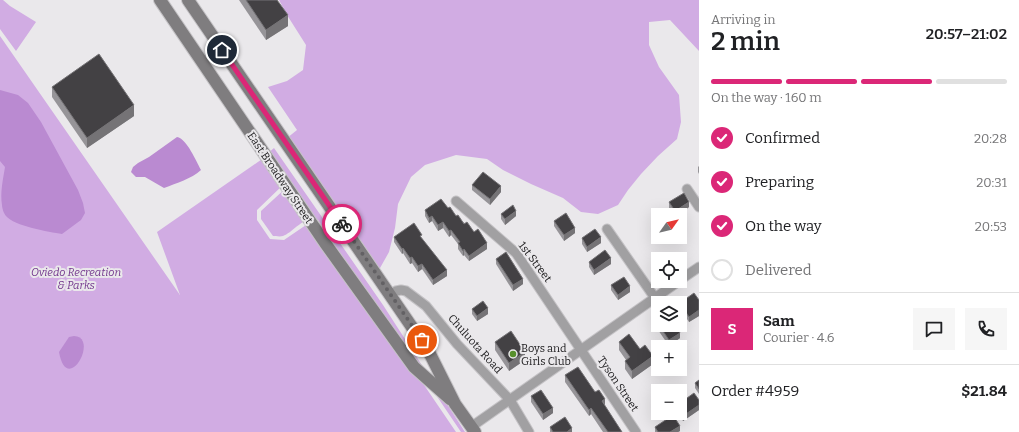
<!DOCTYPE html>
<meta charset="utf-8">
<style>
body{margin:0;font-family:Bitter,serif;background:#f6f6f6;color:#202124;height:100vh;display:flex;flex-direction:column;font-size:15px;white-space:nowrap}
*{box-sizing:border-box;margin:0}
p{font-size:13px;color:#757577}
.icon{flex:none;width:22px;height:22px;fill:none;stroke:currentColor;stroke-width:2;stroke-linecap:round;stroke-linejoin:round}
.map{position:relative;flex:1;overflow:hidden}
.panel{display:flex;flex-direction:column;background:#fff;width:320px}
.panel>*{flex:none}
.needle{width:26px;rotate:56deg}
.controls{position:absolute;left:651px;top:208px;display:grid;gap:8px}
.controls a{display:grid;place-items:center;width:36px;height:36px;border-radius:0px;background:#fff;box-shadow:0 4px 16px #0002;font-size:20px}
.pin{position:absolute;display:grid;place-items:center;width:34px;height:34px;color:#fff;margin:-17px;border:2px solid #fff;border-radius:50%;box-shadow:0 1px 4px #0007}
.courier{position:absolute;display:grid;place-items:center;width:40px;height:40px;margin:-20px;border:3px solid #db2777;border-radius:50%;background:#fff;color:#222;box-shadow:0 1px 5px #0007}
.summary em{font-style:normal;font-weight:600}
.summary div{display:flex;flex-direction:column-reverse}
.summary{display:flex;align-items:center;justify-content:space-between;height:68px;padding:0 12px}
h1{font-size:26px;font-weight:600;line-height:30px}
.bar{display:grid;grid-template-columns:repeat(4,1fr);gap:6px 4px;align-content:center;height:48px;padding:0 12px}
.bar i{height:5px;border-radius:3px;background:#e0e0e0}
.bar .selected{background:#db2777}
.bar p{grid-column:span 4}
.line{display:flex;align-items:center;gap:10px;padding:0 12px;border-top:1px solid #e0e0e0}
.line div{flex:1}
.round{display:grid;place-items:center;flex:none;width:42px;height:42px;border-radius:0px;background:#f6f6f6}
ol{padding:0 12px;list-style:none}
li{display:flex;align-items:center;gap:12px;height:44px}
li p{margin-inline-start:auto}
li .icon{padding:4px;border-radius:50%;background:#db2777;color:#fff;stroke-width:4}
li:last-child{color:#757577}
li i{width:22px;height:22px;border:2px solid #e0e0e0;border-radius:50%}
main{display:flex;flex:1;min-height:0}
.map>svg:first-child{display:block}
.green{fill:#d1ace3}
.water{fill:#ba8ad1}
.lines{fill:none;stroke-linecap:round;stroke-linejoin:round}
.minor-casing{stroke:#c5c3c6;stroke-width:11}
.secondary-casing{stroke:#c5c3c6;stroke-width:14}
.minor{stroke:#a1a0a2;stroke-width:9}
.secondary{stroke:#7f7d7f;stroke-width:12}
.wall{fill:#969498}
.shaded-wall{fill:#757376}
.building{fill:#434144;stroke:#757376}
.done{stroke:#636164;stroke-width:4;stroke-dasharray:0 7.2}
.route{stroke:#db2777;stroke-width:5}
.poi-dot{fill:#578f2c;stroke:#eae8eb;stroke-width:1.5}
.labels{text-anchor:middle;dominant-baseline:central;stroke-width:4;stroke-linejoin:round;paint-order:stroke}
.street-label{font-size:11px;fill:#1a191b;stroke:#eae8eb}
.park-label{font-size:11px;font-style:italic;fill:#73388d;stroke:#eae8eb}
.poi-label{font-size:11px;fill:#1a191b;stroke:#eae8eb;text-anchor:start}
</style>
<main>
<div class="map">
<svg width="699" height="432" viewBox="0 0 699 432">
<rect width="100%" height="100%" fill="#eae8eb"/>
<g class="green">
<polygon points="0,0 3,0 10,6 36,22 16,51 0,29"/>
<polygon points="279,0 699,0 699,51 670,20 649,22 649,45 659,67 679,95 681,122 677,139 658,156 641,174 628,190 618,205 598,214 581,212 563,198 531,184 503,170 487,159 456,155 425,165 411,177 398,204 395,228 389,252 375,277 282,142 297,130 268,87 287,81 303,70 306,45 287,15"/>
<polygon points="0,36 180,295 157,232 265,157 284,184 257,210 257,220 270,239 284,240 306,225 314,223 456,432 0,432"/>
<path d="M274,148L383,305L465,432H461L318,220C305,214 293,233 283,236C280,237 275,236 273,236L261,219V211L287,187L288,184L285,172L267,154Z"/>
</g>
<g class="water">
<path d="M0,90L18,95L28,103L41,122L78,190L83,203L85,213L81,220L62,234C49,232 14,226 6,216C4,214 2,208 2,205C0,192 3,180 5,167L0,161Z"/>
<path d="M177,137C187,139 196,161 201,170C191,179 177,183 164,188L145,177H136L131,172L133,167L138,163L149,157Z"/>
<path d="M74,336C100,337 67,397 59,352L69,337Z"/>
</g>
<g class="lines">
<g class="minor-casing">
<g id="minor">
<polyline points="687,189 699,207"/>
<polyline points="456,201 516,253 636,432"/>
<polyline points="607,229 655,298"/>
<polyline points="680,280 699,267"/>
<polyline points="390,295 396,291 401,290 406,291 426,306 457,344 510,400 529,432"/>
<polyline points="471,427 679,281"/>
</g>
</g>
<g class="secondary-casing">
<g id="secondary">
<polyline points="160,0 325,243 414,367 450,399"/>
<polyline points="188,0 429,352 455,404 475,432"/>
</g>
</g>
<use href="#minor" class="minor"/>
<use href="#secondary" class="secondary"/>
</g>
<g class="wall">
<polygon points="239,0 277,0 288,26 266,40"/>
<polygon points="52,87 134,116 87,148 52,97"/>
<polygon points="699,166 699,174 698,172 698,167"/>
<polygon points="472,185 501,192 490,205 472,190"/>
<polygon points="669,202 689,207 678,215 674,215 669,208"/>
<polygon points="448,208 474,232 487,249 469,261 464,255 463,256 458,249 458,244 451,235 449,237 443,228 438,231 432,221 429,223 425,216 425,210"/>
<polygon points="501,214 516,216 505,225 501,219"/>
<polygon points="554,221 575,233 564,241 554,226"/>
<polygon points="394,237 422,239 447,276 433,285 422,269 418,272 412,263 410,264 403,253 402,254 394,242"/>
<polygon points="582,238 601,243 587,252 582,244"/>
<polygon points="496,259 523,284 513,291 496,264"/>
<polygon points="589,262 611,264 594,275 589,267"/>
<polygon points="611,285 630,292 618,300 611,290"/>
<polygon points="699,300 699,316 689,322 680,309 680,303"/>
<polygon points="472,309 488,314 477,321 472,314"/>
<polygon points="658,320 658,325 675,325 680,338 669,346 656,327 656,321"/>
<polygon points="495,342 525,360 509,371 495,350"/>
<polygon points="619,342 640,349 653,364 632,379 625,369 625,361 626,360 619,350"/>
<polygon points="565,375 595,392 622,432 603,432 591,414 589,416 565,382"/>
<polygon points="699,380 699,394 695,388 695,383"/>
<polygon points="531,396 553,413 543,420 531,402"/>
<polygon points="699,400 699,410 683,421 677,413 680,413 680,403"/>
<polygon points="550,427 572,432 550,432"/>
<polygon points="655,427 680,431 678,432 655,432"/>
</g>
<g class="shaded-wall">
<polygon points="288,15 288,26 266,40 266,30"/>
<polygon points="134,105 134,116 87,148 87,138"/>
<polygon points="501,186 501,192 490,205 490,199"/>
<polygon points="689,202 689,207 678,215 675,215 675,211"/>
<polygon points="516,211 516,216 505,225 505,219"/>
<polygon points="432,216 432,221 429,223 429,218"/>
<polygon points="443,222 443,228 438,231 438,225"/>
<polygon points="575,228 575,233 564,241 564,235"/>
<polygon points="451,230 451,235 449,237 449,231"/>
<polygon points="601,237 601,243 587,252 587,247"/>
<polygon points="487,243 487,249 469,261 469,256"/>
<polygon points="403,248 403,253 402,254 402,249"/>
<polygon points="464,249 464,255 463,256 463,251"/>
<polygon points="412,257 412,263 410,264 410,258"/>
<polygon points="611,258 611,264 594,275 594,270"/>
<polygon points="422,264 422,269 418,272 418,266"/>
<polygon points="447,270 447,276 433,285 433,280"/>
<polygon points="523,279 523,284 513,291 513,285"/>
<polygon points="630,286 630,292 618,300 618,295"/>
<polygon points="488,308 488,314 477,321 477,316"/>
<polygon points="699,310 699,316 689,322 689,317"/>
<polygon points="680,333 680,338 669,346 669,340"/>
<polygon points="525,352 525,360 509,371 509,363"/>
<polygon points="653,356 653,364 632,379 632,371"/>
<polygon points="605,399 605,405 602,401"/>
<polygon points="699,405 699,410 683,421 683,416"/>
<polygon points="553,408 553,413 543,420 543,414"/>
<polygon points="591,408 591,414 589,416 589,410"/>
<polygon points="680,426 680,431 678,432 670,432"/>
<polygon points="572,428 572,432 567,432"/>
</g>
<g class="building">
<polygon points="246,0 277,0 288,15 266,30"/>
<polygon points="99,54 134,105 87,138 52,87"/>
<polygon points="483,172 501,186 490,199 472,185"/>
<polygon points="684,193 689,202 675,211 669,202"/>
<polygon points="441,199 448,208 450,207 456,216 458,215 464,224 467,222 474,232 478,229 487,243 469,256 464,249 463,251 458,243 460,242 451,230 449,231 443,222 438,225 432,216 429,218 425,210"/>
<polygon points="513,205 516,211 505,219 501,214"/>
<polygon points="566,213 575,228 564,235 554,221"/>
<polygon points="414,223 422,235 420,236 447,270 433,280 422,264 418,266 412,257 410,258 403,248 402,249 394,237"/>
<polygon points="595,229 601,237 587,247 582,238"/>
<polygon points="605,250 611,258 594,270 589,262"/>
<polygon points="506,252 523,279 513,285 496,259"/>
<polygon points="624,277 630,286 618,295 611,285"/>
<polygon points="694,293 699,300 699,310 689,317 680,303"/>
<polygon points="483,301 488,308 477,316 472,309"/>
<polygon points="659,325 675,325 680,333 669,340"/>
<polygon points="511,331 525,352 509,363 495,342"/>
<polygon points="629,334 640,349 645,345 653,356 632,371 625,361 630,357 619,342"/>
<polygon points="578,367 595,392 599,390 605,399 602,401 622,432 608,432 591,408 589,410 565,375"/>
<polygon points="699,380 699,389 695,383"/>
<polygon points="541,390 553,408 543,414 531,396"/>
<polygon points="694,393 699,400 699,405 683,416 680,412 680,403"/>
<polygon points="673,415 680,426 670,432 658,432 655,427"/>
<polygon points="565,417 572,428 567,432 553,432 550,427"/>
</g>
<g class="lines">
<polyline class="done" points="342,224 422,340"/>
<polyline class="route" points="222,50 342,224"/>
</g>
<circle class="poi-dot" cx="513" cy="354" r="4"/>
<g class="labels">
<g class="street-label">
<text transform="translate(280 178) rotate(56)">East Broadway Street</text>
<text transform="translate(535 262) rotate(53)">1st Street</text>
<text transform="translate(475 344) rotate(48)">Chuluota Road</text>
<text transform="translate(618 384) rotate(56)">Tyson Street</text>
</g>
<g class="park-label">
<text x="76" y="272">Oviedo Recreation<tspan x="76" dy="13">&amp; Parks</tspan></text>
</g>
<g class="poi-label">
<text x="521" y="348">Boys and<tspan x="521" dy="13">Girls Club</tspan></text>
</g>
</g>
</svg>
<div class="controls">
<a><svg class="needle" viewBox="-14 -14 28 28"><path d="M0-13l5 13h-10z" fill="#e53935"/><path d="M0 13l5-13h-10z" fill="#757577"/></svg></a>
<a><svg class="icon" aria-label="locate" viewBox="0 0 24 24"><circle cx="12" cy="12" r="6"/><path d="M12 2v4M12 18v4M2 12h4M18 12h4"/></svg></a>
<a><svg class="icon" aria-label="layers" viewBox="0 0 24 24"><path d="M12 4l9 5-9 5-9-5zM3 14l9 5 9-5"/></svg></a>
<a>+</a>
<a>−</a>
</div>
<div class="pin" style="left:422px;top:340px;background:#ea580c"><svg class="icon" aria-label="bag" viewBox="0 0 24 24"><path d="M5 8h14l-1 12H6zM9 8a3 3 0 0 1 6 0"/></svg></div>
<div class="pin" style="left:222px;top:50px;background:#1f2937"><svg class="icon" aria-label="home" viewBox="0 0 24 24"><path d="M3 11l9-7 9 7M6 9v11h12V9"/></svg></div>
<div class="courier" style="left:342px;top:224px"><svg class="icon" aria-label="bike" viewBox="0 0 24 24"><circle cx="6" cy="16" r="4"/><circle cx="18" cy="16" r="4"/><path d="M6 16l4-8h5l3 8M10 8l3 8H6M13 5h3"/></svg></div>
</div>
<section class="panel">
<div class="summary"><div><h1>2 min</h1><p>Arriving in</p></div><em>20:57–21:02</em></div>
<div class="bar"><i class="selected"></i><i class="selected"></i><i class="selected"></i><i></i><p>On the way · 160 m</p></div>
<ol>
<li><svg class="icon" aria-label="check" viewBox="0 0 24 24"><path d="M5 12l5 5 9-10"/></svg>Confirmed<p>20:28</p></li>
<li><svg class="icon" aria-label="check" viewBox="0 0 24 24"><path d="M5 12l5 5 9-10"/></svg>Preparing<p>20:31</p></li>
<li><svg class="icon" aria-label="check" viewBox="0 0 24 24"><path d="M5 12l5 5 9-10"/></svg>On the way<p>20:53</p></li>
<li><i></i>Delivered</li>
</ol>
<div class="line" style="height:72px"><b class="round" style="background:#db2777;color:#fff">S</b><div><b>Sam</b><p>Courier · 4.6</p></div><a class="round"><svg class="icon" aria-label="chat" viewBox="0 0 24 24"><path d="M4 5h16v11H9l-5 4z"/></svg></a><a class="round"><svg class="icon" aria-label="phone" viewBox="0 0 24 24"><path d="M5 4h4l2 5-3 2q2 4 5 5l2-3 5 2v4C11 20 4 13 5 4z"/></svg></a></div>
<div class="line" style="height:52px"><div>Order #4959</div><b>$21.84</b></div>
</section>
</main>
